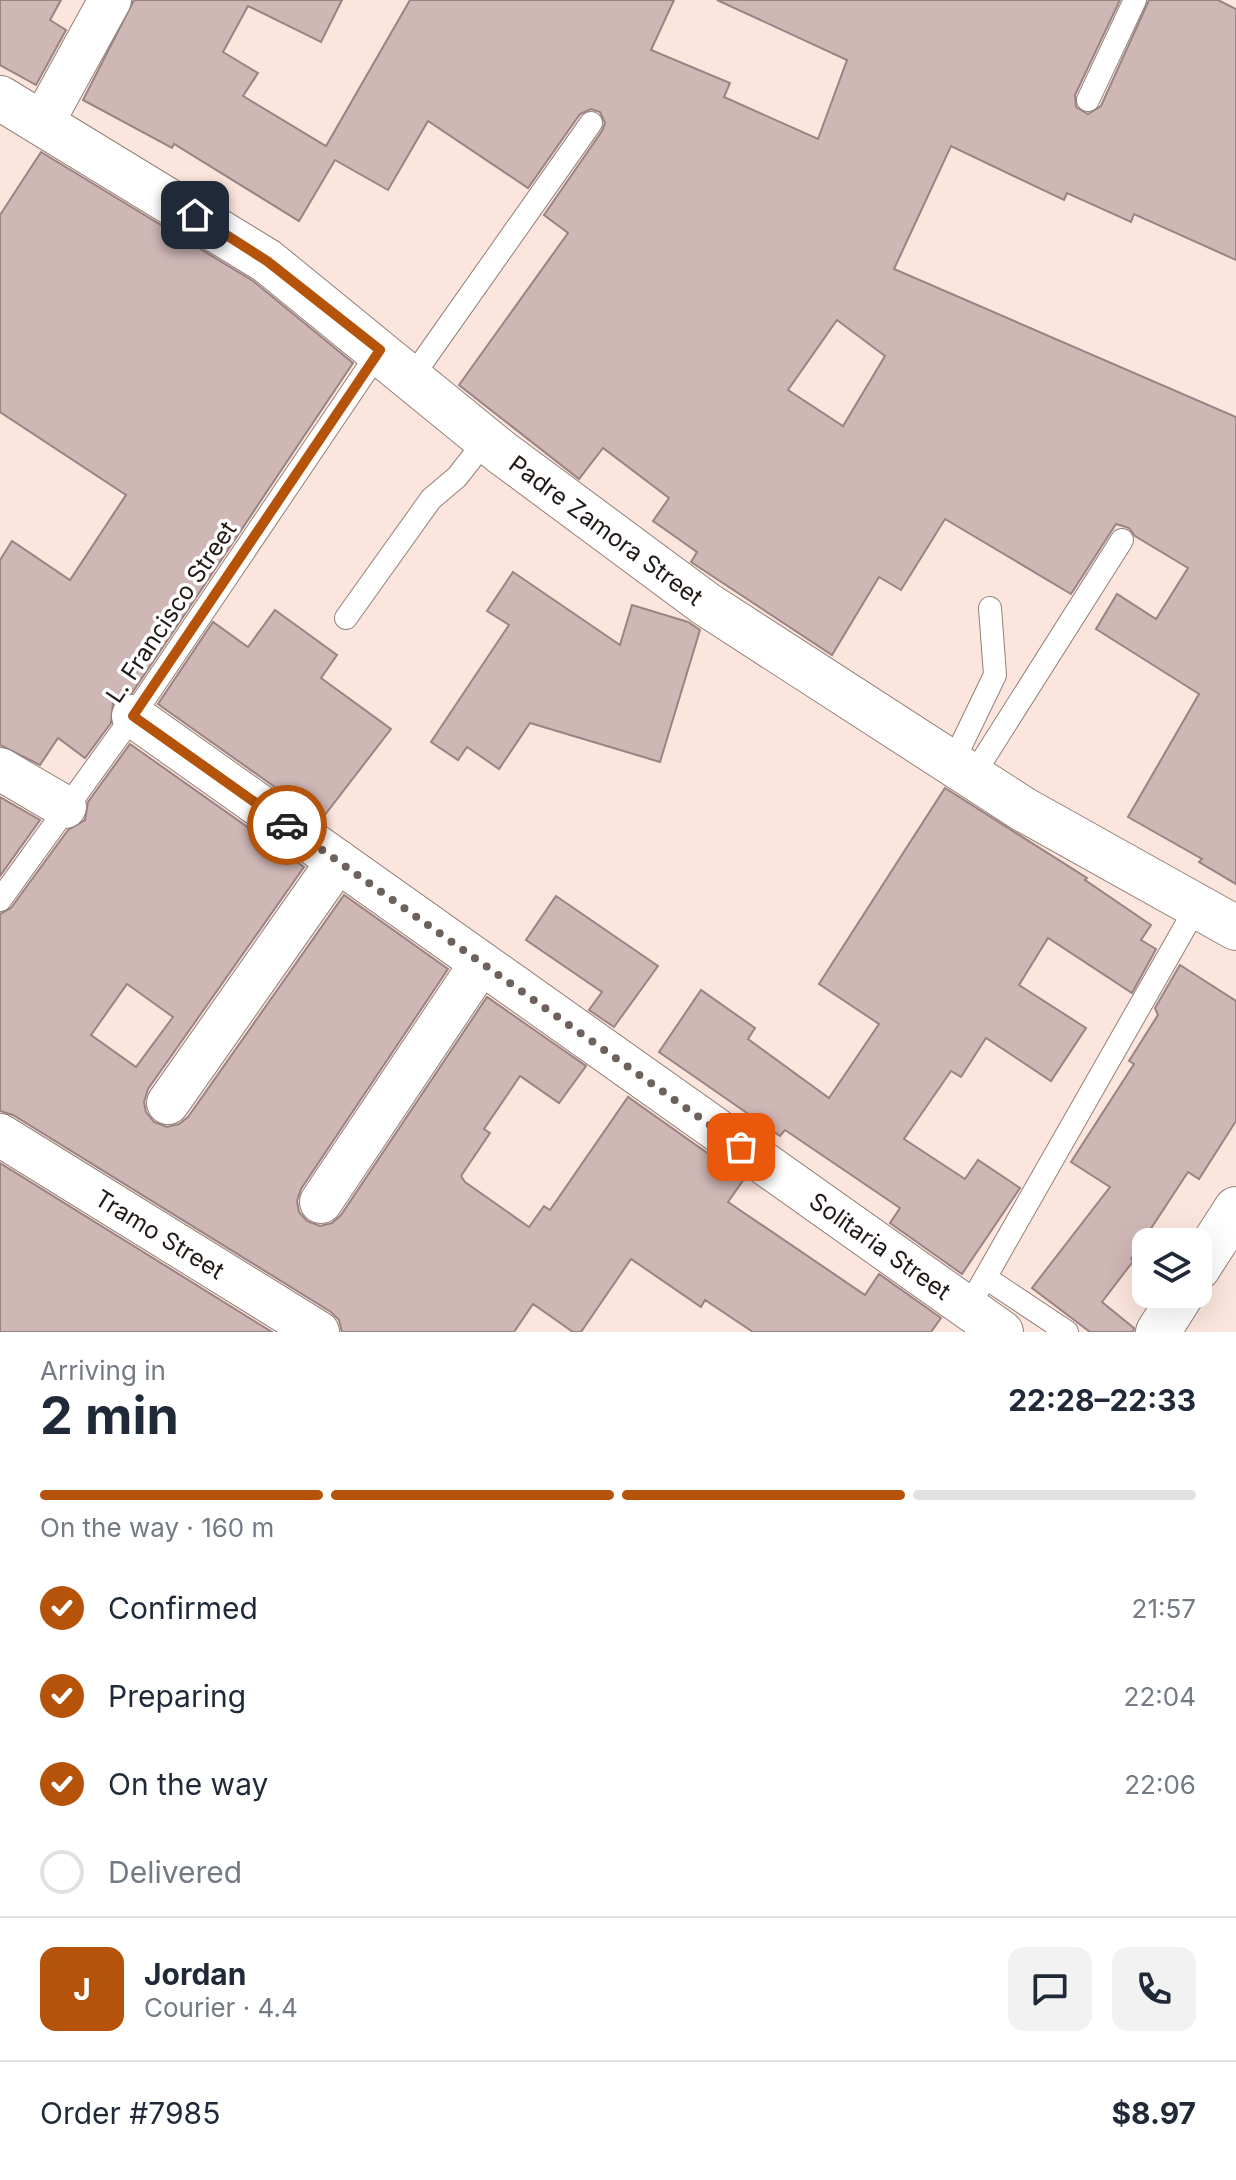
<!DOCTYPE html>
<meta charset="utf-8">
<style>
body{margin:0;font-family:Inter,sans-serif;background:#f2f2f3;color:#1f2937;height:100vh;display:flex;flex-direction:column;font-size:30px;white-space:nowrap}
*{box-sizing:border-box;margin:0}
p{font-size:26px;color:#747a83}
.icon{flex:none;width:44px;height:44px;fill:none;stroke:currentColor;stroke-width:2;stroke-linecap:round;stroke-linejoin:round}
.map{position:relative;height:1332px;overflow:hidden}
.panel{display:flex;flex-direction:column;background:#fff;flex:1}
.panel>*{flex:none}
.fabs{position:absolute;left:1132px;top:1228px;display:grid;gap:16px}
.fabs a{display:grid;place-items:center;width:80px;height:80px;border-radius:16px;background:#fff;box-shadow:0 8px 32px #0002;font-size:40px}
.pin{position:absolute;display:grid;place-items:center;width:68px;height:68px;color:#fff;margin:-34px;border-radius:16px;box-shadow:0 4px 12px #0006}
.courier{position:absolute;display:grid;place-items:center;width:80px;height:80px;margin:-40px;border:6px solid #b45309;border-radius:50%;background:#fff;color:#222;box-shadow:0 2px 10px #0007}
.overview em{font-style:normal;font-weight:700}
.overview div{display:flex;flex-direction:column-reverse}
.overview{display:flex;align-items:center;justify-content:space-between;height:136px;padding:0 40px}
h1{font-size:52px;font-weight:700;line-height:60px}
.bar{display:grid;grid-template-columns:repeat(4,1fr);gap:12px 8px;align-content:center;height:96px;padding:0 40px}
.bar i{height:10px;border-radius:6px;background:#e0e1e3}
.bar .current{background:#b45309}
.bar p{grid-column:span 4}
.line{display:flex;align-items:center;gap:20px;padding:0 40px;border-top:2px solid #e0e1e3}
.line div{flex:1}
.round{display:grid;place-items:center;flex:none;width:84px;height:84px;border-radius:16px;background:#f2f2f3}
ol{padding:0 40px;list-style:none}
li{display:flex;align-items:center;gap:24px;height:88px}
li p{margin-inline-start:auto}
li .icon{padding:8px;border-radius:50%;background:#b45309;color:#fff;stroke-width:4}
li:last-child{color:#747a83}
li i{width:44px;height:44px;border:4px solid #e0e1e3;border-radius:50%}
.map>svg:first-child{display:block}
.building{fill:#cfb7b6;stroke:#9a8483;stroke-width:2;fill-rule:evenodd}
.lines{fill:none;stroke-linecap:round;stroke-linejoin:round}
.lane-casing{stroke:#938078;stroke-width:24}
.street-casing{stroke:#938078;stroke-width:44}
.secondary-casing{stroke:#938078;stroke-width:46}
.lane{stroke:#fff;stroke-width:22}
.street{stroke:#fff;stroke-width:42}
.secondary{stroke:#fff;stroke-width:44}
.done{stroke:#6e615c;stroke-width:8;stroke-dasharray:0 14.4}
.route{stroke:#b45309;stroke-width:10}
.labels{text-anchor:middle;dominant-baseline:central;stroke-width:7;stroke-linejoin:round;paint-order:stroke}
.street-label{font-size:24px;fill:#221a17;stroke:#fff}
</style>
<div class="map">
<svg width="1236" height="1332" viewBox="0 0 1236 1332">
<rect width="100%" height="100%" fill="#fbe5dc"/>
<g class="building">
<polygon points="0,0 61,0 50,20 66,30 36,85 0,65"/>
<path d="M134,0H342L321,42L248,6L223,52L258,73L243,96L326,146L410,0H674L651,50L730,83L724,97L818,139L847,60L717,0H1120L1075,95L1076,107L1088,114L1101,106L1149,0H1218L1236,9V260L1134,214L1131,222L1067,193L1064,200L951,146L894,269L1236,417V884L1199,862L1202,859L1128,817L1199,694L1096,629L1117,594L1156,619L1188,568L1135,536L1129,528L1116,524L1071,594L945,519L901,590L879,577L832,655L691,562L697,552L653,521L669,498L603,448L579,479L459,385L568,233L544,215L602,131L605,123L600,112L591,109L580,114L528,188L428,121L388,190L335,160L299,221L174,144L172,148L83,100ZM837,320L885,356L843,426L788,390Z"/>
<polygon points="41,152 253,281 353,363 132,693 113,703 111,723 85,758 58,738 40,765 0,745 0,560 12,541 70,580 126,495 0,412 0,215"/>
<polygon points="513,572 620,645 632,605 688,622 700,630 660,762 530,723 499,769 467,747 458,760 431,742 509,625 487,611"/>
<polygon points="275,610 337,655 321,678 391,729 321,820 158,704 213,622 248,647"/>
<path d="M130,744L304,867L148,1089L144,1102L146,1112L154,1122L167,1127L179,1124L188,1117L344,895L448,969L301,1189L297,1201L299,1212L307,1221L320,1226L332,1223L341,1215L487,997L586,1066L559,1103L520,1076L484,1129L490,1133L461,1176L465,1182L529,1227L544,1206L550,1210L628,1097L744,1179L728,1202L865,1295L879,1274L941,1318L931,1332H753L705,1300L701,1307L631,1259L581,1332H573L533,1304L514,1332H342L339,1320L331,1312L13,1115L0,1111V914L11,908L68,830L85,820L88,802ZM127,984L173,1017L136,1067L91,1035Z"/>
<polygon points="945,788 1087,878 1085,880 1151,925 1141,940 1156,949 1132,993 1048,938 1019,985 1086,1028 1051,1081 986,1038 961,1077 951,1071 904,1139 965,1179 978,1160 1020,1188 962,1274 890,1223 900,1208 785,1130 780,1136 659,1052 701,990 755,1028 748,1039 829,1098 879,1024 819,984"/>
<polygon points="0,797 40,820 0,876"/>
<polygon points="556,896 658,966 614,1027 589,1010 602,992 526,940"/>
<polygon points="1180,965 1236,1001 1236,1121 1199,1179 1188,1172 1131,1259 1134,1260 1102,1302 1134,1328 1133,1332 1090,1332 1032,1288 1110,1187 1071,1162 1134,1064 1129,1061 1158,1015 1155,1008"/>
<polygon points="0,1163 272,1332 0,1332"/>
</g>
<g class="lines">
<g class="lane-casing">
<g id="lane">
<polyline points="1088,100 1135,0"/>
<polyline points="412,377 591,123"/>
<polyline points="346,618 431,499 457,477 486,440"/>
<polyline points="952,764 995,675 990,608"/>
<polyline points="972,777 1122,540"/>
<polyline points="0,900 133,716 380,350"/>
<polyline points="986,1278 1067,1332"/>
<polyline points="977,1292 1197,906"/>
</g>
</g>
<g class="street-casing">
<g id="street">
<polyline points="43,122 110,0"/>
<path id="s1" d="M133,716L1002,1332"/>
<polyline points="0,769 65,807"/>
<polyline points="168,1103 338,861"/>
<path id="s2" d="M0,1135L318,1332"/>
<polyline points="321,1202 481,963"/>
</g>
</g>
<g class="secondary-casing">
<g id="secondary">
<path id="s3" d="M0,98L267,261L501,452L706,604L1023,809L1236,928"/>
<polyline points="1198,1268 1236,1209"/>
<polyline points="1158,1332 1182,1294"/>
</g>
</g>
<use href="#lane" class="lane"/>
<use href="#street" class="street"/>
<use href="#secondary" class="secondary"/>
</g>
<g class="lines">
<polyline class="done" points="287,825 741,1147"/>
<polyline class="route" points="195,215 267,261 380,350 133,716 287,825"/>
</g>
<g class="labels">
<g class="street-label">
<text stroke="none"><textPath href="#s3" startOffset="746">Padre Zamora Street</textPath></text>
<text transform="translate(171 612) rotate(-56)">L. Francisco Street</text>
<text stroke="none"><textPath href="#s2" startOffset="188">Tramo Street</textPath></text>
<text stroke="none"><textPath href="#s1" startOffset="916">Solitaria Street</textPath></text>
</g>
</g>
</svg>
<div class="fabs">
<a><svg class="icon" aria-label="layers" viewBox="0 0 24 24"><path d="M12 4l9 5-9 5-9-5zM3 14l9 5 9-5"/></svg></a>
</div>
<div class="pin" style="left:741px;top:1147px;background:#ea580c"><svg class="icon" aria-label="bag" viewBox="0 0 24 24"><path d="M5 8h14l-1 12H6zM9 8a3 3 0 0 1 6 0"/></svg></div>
<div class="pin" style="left:195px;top:215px;background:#1f2937"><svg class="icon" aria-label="home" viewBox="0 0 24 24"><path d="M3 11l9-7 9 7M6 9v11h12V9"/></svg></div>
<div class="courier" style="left:287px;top:825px"><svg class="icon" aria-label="car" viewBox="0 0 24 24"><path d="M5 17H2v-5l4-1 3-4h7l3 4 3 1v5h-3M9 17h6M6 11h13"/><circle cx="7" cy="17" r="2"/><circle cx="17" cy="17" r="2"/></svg></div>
</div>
<section class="panel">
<div class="overview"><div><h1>2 min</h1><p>Arriving in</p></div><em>22:28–22:33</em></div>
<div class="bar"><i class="current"></i><i class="current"></i><i class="current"></i><i></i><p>On the way · 160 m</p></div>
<ol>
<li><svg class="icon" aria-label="check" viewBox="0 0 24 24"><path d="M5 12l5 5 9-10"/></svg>Confirmed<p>21:57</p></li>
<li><svg class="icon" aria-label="check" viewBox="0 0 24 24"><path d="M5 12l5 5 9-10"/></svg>Preparing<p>22:04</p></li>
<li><svg class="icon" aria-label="check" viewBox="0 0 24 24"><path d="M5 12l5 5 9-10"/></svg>On the way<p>22:06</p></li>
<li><i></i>Delivered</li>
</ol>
<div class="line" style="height:144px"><b class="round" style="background:#b45309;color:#fff">J</b><div><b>Jordan</b><p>Courier · 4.4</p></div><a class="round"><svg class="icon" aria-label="chat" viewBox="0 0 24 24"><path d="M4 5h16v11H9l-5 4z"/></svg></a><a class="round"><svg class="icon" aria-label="phone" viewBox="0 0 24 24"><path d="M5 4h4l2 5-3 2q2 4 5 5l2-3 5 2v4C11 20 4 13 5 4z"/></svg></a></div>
<div class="line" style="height:104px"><div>Order #7985</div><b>$8.97</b></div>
</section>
